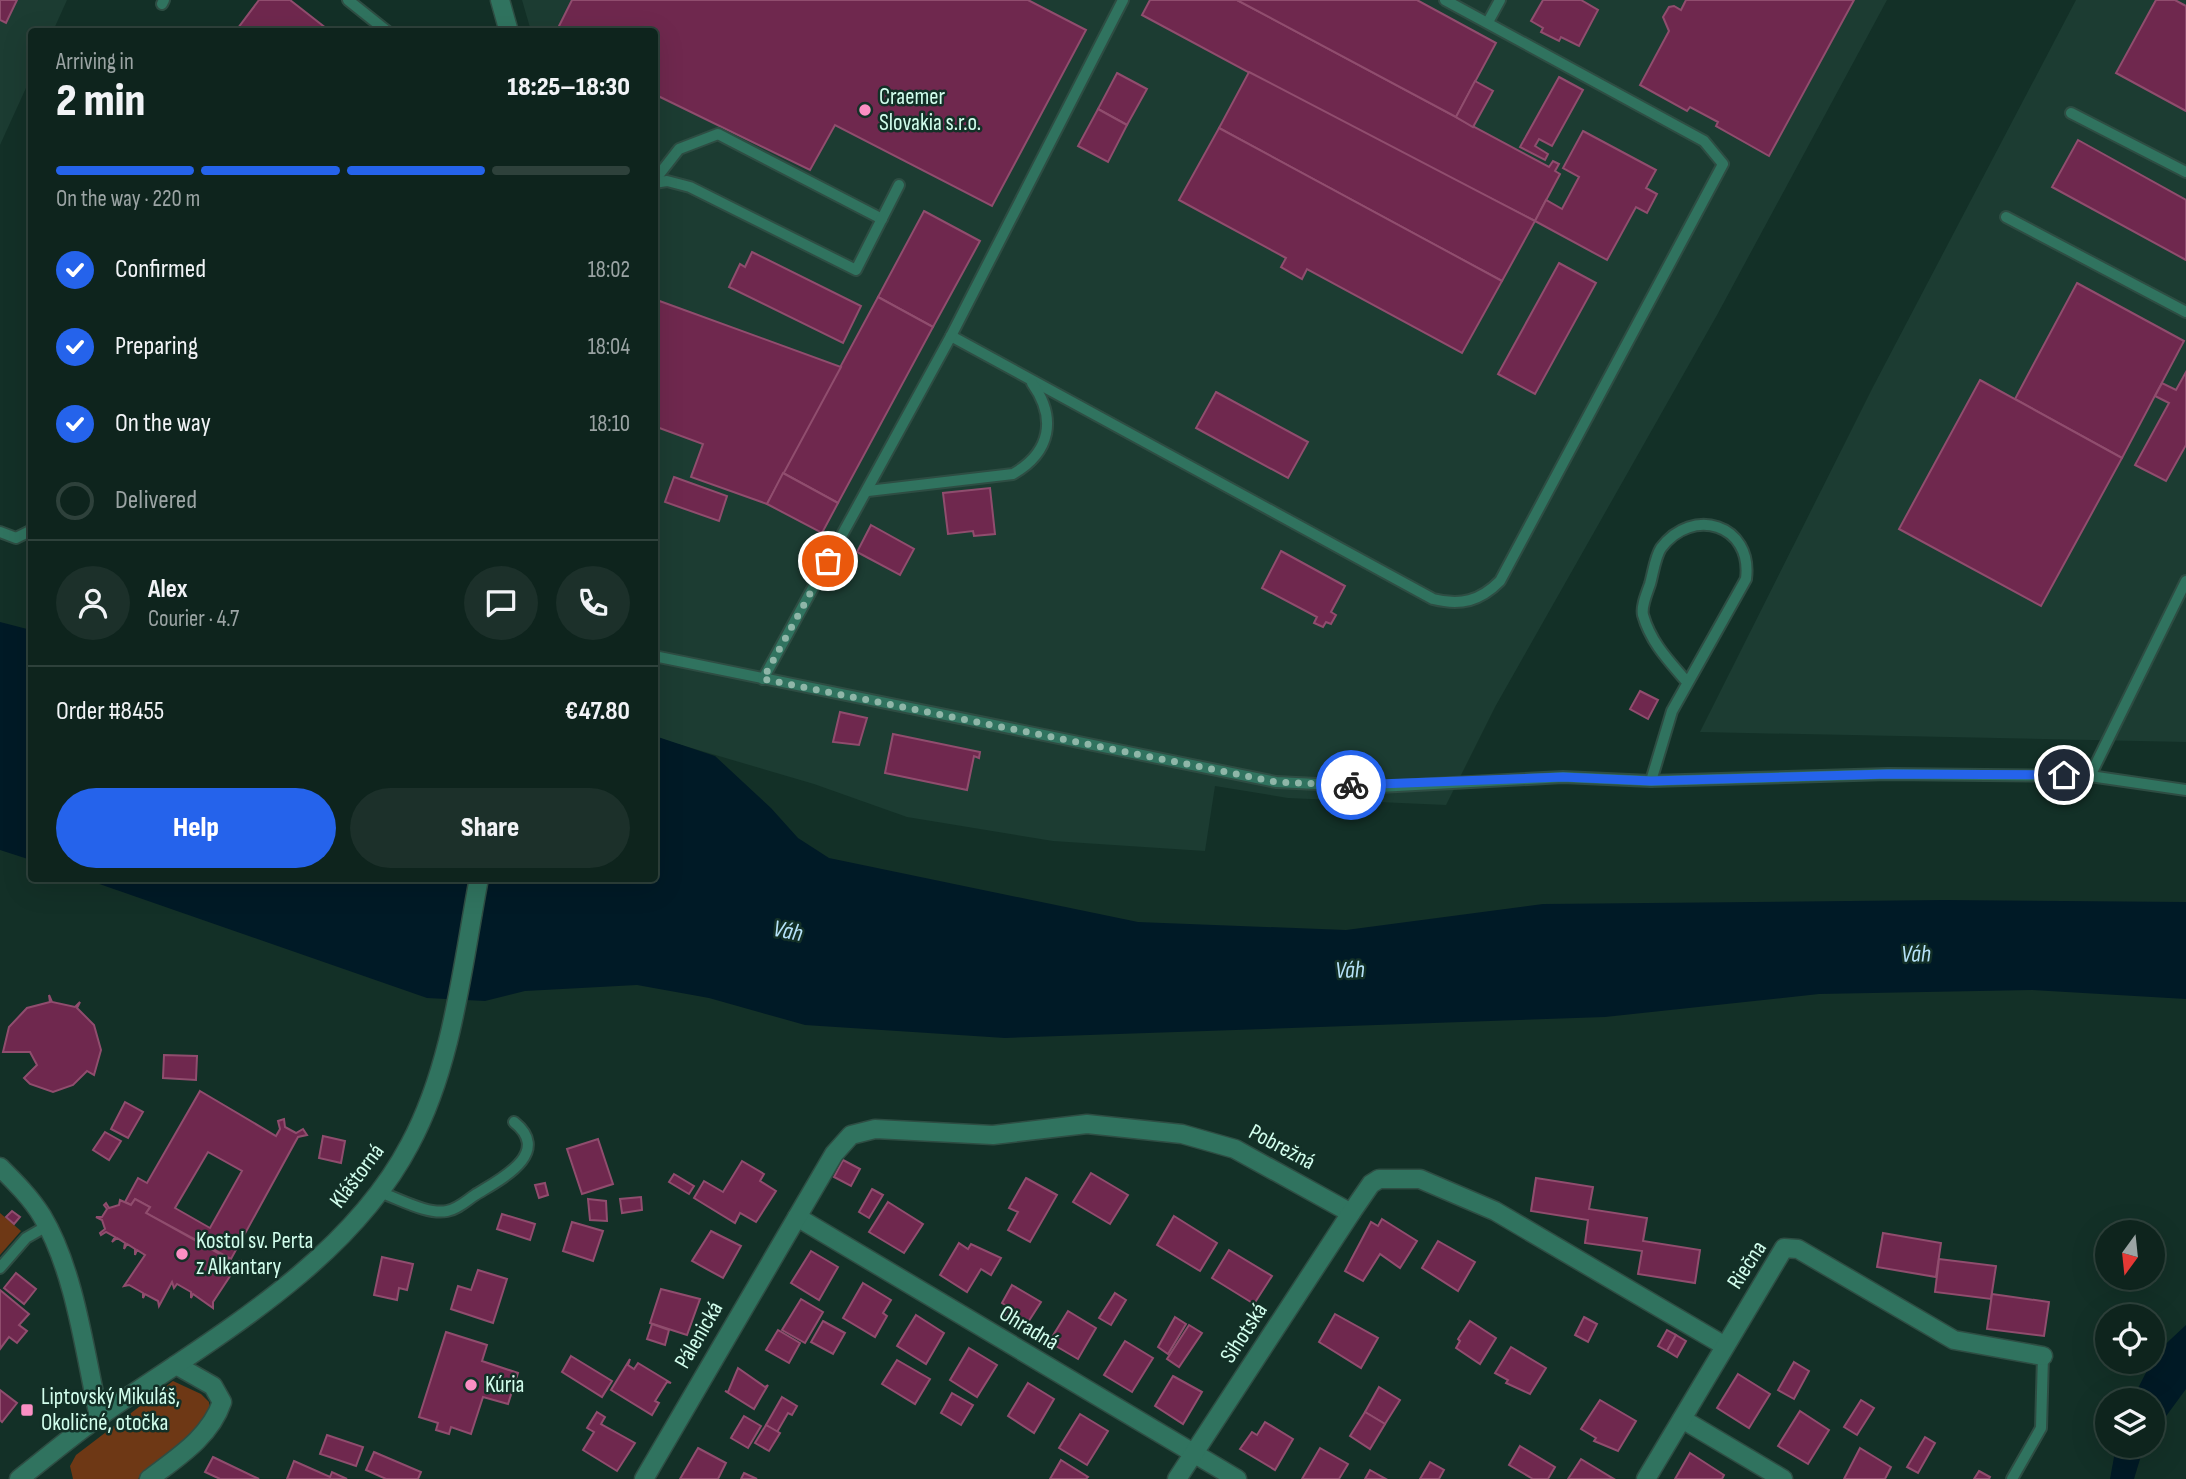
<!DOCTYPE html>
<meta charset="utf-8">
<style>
body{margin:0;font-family:"Sofia Sans Condensed",sans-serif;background:#1c302a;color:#f1f3f6;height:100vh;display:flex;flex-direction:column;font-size:26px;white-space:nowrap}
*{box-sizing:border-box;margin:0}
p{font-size:23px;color:#9ba4a4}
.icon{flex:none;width:38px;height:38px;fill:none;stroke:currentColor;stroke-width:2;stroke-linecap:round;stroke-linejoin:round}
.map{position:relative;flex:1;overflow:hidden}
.drawer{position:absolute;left:28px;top:28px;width:630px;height:854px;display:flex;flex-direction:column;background:#0e241d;border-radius:7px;box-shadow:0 7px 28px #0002,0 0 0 2px #2e413b}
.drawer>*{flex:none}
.needle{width:46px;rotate:195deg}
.controls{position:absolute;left:2095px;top:1220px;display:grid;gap:14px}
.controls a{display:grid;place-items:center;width:70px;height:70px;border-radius:50%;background:#0e241d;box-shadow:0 7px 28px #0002,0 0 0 2px #2e413b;font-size:35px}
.pin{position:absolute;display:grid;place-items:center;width:60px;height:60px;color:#fff;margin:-30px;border:4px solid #fff;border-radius:50%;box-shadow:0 2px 7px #0007}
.courier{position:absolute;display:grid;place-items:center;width:70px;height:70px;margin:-35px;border:5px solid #2563eb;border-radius:50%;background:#fff;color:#222;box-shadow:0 2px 9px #0007}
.summary em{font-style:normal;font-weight:800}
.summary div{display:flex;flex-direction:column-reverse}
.summary{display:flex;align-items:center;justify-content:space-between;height:119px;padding:0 28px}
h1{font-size:46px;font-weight:800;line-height:52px}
.bar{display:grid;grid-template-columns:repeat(4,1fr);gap:10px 7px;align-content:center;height:84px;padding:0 28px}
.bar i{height:9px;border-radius:5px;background:#2e413b}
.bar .current{background:#2563eb}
.bar p{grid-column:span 4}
.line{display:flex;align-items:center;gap:18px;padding:0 28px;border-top:2px solid #2e413b}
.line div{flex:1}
.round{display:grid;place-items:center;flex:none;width:74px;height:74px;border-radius:37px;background:#1c302a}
ol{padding:0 28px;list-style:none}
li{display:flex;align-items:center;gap:21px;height:77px}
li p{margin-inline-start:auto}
li .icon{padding:7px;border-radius:50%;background:#2563eb;color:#fff;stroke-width:4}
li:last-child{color:#9ba4a4}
li i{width:38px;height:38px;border:4px solid #2e413b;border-radius:50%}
.cta{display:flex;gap:14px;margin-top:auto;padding:14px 28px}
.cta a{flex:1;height:80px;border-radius:42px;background:#2563eb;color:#fff;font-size:28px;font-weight:800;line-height:80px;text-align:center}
.cta a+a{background:#1c302a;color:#f1f3f6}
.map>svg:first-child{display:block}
.built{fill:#1c3c32}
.green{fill:#6e3815}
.water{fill:#001a26}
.building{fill:#6f284e;stroke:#904d6e;stroke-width:2;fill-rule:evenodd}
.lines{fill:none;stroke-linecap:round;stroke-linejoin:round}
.service-casing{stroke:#2e4d43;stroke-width:14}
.minor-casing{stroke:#2e4d43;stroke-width:21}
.tertiary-casing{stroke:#2e4d43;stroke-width:21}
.service{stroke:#30735f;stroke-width:10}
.minor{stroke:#30735f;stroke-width:18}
.tertiary{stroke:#30735f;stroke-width:18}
.done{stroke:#8fb6a8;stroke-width:7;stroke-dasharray:0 12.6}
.route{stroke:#2563eb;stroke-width:9}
.poi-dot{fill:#fb8fc4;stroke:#133027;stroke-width:2.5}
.labels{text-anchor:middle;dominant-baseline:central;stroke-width:5;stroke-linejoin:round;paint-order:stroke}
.poi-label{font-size:23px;fill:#d2feed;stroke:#133027;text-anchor:start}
.street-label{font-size:23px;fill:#d2feed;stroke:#133027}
.water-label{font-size:24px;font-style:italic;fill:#b6e2f9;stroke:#133027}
</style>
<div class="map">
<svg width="2186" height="1479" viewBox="0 0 2186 1479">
<rect width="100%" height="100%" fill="#133027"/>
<g class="built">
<polygon points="0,0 67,0 53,31 32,32 31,77 0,145"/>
<polygon points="522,0 1887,0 1717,315 1495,707 1446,805 1288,798 1215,786 1205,851 1053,841 907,817 814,784 678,744 655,771 654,32 531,31"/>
<polygon points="2076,0 2186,0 2186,742 1700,732 1873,387"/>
</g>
<g class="green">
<polygon points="0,1213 21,1231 0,1255"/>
<polygon points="173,1381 201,1394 209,1402 210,1409 199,1430 138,1479 73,1479 70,1466 76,1455"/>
</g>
<g class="water">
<polygon points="0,622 31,630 31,860 0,850"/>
<polygon points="655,736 715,756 771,808 798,838 829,858 1138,922 1346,930 1543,904 1944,900 2186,902 2186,999 2032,990 1819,994 1605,1017 1005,1038 805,1025 709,998 637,985 525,991 485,1001 427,998 85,879 654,878"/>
<polygon points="2186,1325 2186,1389 2153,1434 2152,1400 2132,1400 2156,1353"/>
<polygon points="2116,1446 2144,1446 2134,1479 2110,1479"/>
</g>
<g class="building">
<polygon points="0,0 17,0 6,23 0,20"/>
<polygon points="259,0 290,0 331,32 235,32"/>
<polygon points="572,0 1028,0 1086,30 992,206 835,125 810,170 654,94 654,32 556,32"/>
<polygon points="1150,0 1237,0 1549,167 1553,161 1559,164 1555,171 1560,174 1535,221 1356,130 1142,15"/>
<polygon points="1237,0 1417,0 1496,43 1456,117"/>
<polygon points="1543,0 1581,0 1598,10 1579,46 1561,37 1559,41 1541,32 1543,28 1531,21"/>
<polygon points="1686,0 1854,0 1769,156 1716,126 1718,122 1690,107 1687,111 1640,85 1669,31 1663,17 1669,7 1674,6 1681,10"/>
<polygon points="2156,0 2175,0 2186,6 2186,111 2116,73"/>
<polygon points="1249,72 1535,221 1502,281 1219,128"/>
<polygon points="1117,73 1147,89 1127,125 1098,109"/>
<polygon points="1559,77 1583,90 1552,146 1539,139 1535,146 1548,154 1545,160 1520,147"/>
<polygon points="1475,81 1493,91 1473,127 1456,117"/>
<polygon points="1098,109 1127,125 1108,162 1078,146"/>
<polygon points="1219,128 1502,281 1462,353 1307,269 1302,279 1281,267 1286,258 1179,200"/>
<polygon points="1583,131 1656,170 1646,188 1657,194 1647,213 1636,207 1607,260 1535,221 1546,200 1562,209 1579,177 1563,168"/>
<polygon points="2078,140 2186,200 2186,260 2052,187"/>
<polygon points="924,211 980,241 933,327 878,297"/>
<polygon points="752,252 861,306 843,343 729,287 740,264 745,267"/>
<polygon points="1559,263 1596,283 1535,394 1498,374"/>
<polygon points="2077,283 2184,341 2122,458 2015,399"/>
<polygon points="878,297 933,327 838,503 783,473"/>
<polygon points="654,299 841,367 767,504 691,477 703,444 654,426"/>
<polygon points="2186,372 2186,445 2166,481 2135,465 2169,403 2155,396 2162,383 2176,390"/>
<polygon points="1980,380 2122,458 2041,606 1899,529"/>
<polygon points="1216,392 1308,442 1288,478 1196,428"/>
<polygon points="783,473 838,503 822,533 767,504"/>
<polygon points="674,477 727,496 719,521 665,502"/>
<polygon points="990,488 995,534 974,536 973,531 948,534 943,493"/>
<polygon points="871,525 914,549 900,575 857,552"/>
<polygon points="1281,551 1345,586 1331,612 1336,615 1331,624 1326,622 1323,627 1314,623 1317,617 1262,588"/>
<polygon points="1640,691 1658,700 1648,719 1630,709"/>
<polygon points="840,712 867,718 859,745 833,742"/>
<polygon points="893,734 980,752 979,758 974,756 967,790 885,773"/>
<polygon points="49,995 52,1002 75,1007 80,1002 77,1008 94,1025 101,1050 94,1075 87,1071 73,1085 53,1092 30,1084 24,1078 37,1065 30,1052 3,1052 9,1027 27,1008 50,1002"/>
<polygon points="164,1055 197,1056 196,1080 163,1078"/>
<path d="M200,1091L276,1136L280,1129L278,1121L284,1119L285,1127L296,1133L303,1129L307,1135L298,1137L231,1259L146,1213L150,1207L135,1199L131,1205L125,1202L138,1178L147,1183ZM208,1152L242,1171L210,1228L175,1208Z"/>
<polygon points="125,1102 143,1112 128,1138 111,1129"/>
<polygon points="105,1132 121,1141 109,1160 93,1150"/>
<polygon points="323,1136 345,1141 341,1163 319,1158"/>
<polygon points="598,1139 613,1184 582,1194 567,1149"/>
<polygon points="843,1160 860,1169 851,1186 834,1177"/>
<polygon points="742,1161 764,1174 760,1181 776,1191 756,1222 740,1213 735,1223 694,1198 704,1181 723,1192"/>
<polygon points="1091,1173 1128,1195 1110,1224 1073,1202"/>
<polygon points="674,1174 694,1186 689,1194 669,1182"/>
<polygon points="1026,1178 1057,1195 1030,1242 1008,1230 1018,1212 1009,1208"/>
<polygon points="1536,1178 1593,1187 1589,1209 1647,1218 1643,1241 1700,1250 1695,1283 1638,1274 1642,1251 1585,1243 1588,1220 1531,1211"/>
<polygon points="545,1183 548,1195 539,1198 535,1185"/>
<polygon points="872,1189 883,1195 869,1218 859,1212"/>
<polygon points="641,1197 642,1210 622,1213 620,1199"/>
<polygon points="135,1199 150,1207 146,1213 234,1262 240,1261 213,1302 213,1308 193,1294 191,1298 191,1292 177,1284 174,1288 172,1282 159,1306 158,1301 145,1294 143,1298 143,1293 129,1285 124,1286 145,1255 137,1250 135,1255 135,1249 127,1244 124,1249 125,1243 117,1238 112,1242 115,1237 106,1232 101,1235 100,1233 105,1229 102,1220 96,1217 102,1217 107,1209 104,1205 106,1203 109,1208 119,1205 120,1200 131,1205"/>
<polygon points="588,1199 606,1201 607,1221 590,1220"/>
<polygon points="888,1202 923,1224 904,1253 869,1232"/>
<polygon points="12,1211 20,1217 14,1224 6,1217"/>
<polygon points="502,1214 535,1224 530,1240 497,1229"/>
<polygon points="1174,1216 1217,1243 1200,1271 1157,1245"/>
<polygon points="1382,1219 1417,1241 1400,1268 1380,1254 1363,1281 1345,1271 1371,1222 1378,1226"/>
<polygon points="572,1222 603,1231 593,1261 563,1251"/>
<polygon points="711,1231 741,1246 723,1278 692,1261"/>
<polygon points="1883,1233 1941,1243 1936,1277 1877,1267"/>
<polygon points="1438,1241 1475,1262 1458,1291 1422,1268"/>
<polygon points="959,1243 968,1249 971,1244 1001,1258 991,1275 981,1269 967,1292 940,1275"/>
<polygon points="1229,1250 1272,1276 1254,1304 1212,1278"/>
<polygon points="811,1251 838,1267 819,1300 791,1283"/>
<polygon points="382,1257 413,1264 407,1290 399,1288 397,1300 374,1295"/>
<polygon points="1939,1259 1996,1266 1991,1299 1935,1292"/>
<polygon points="478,1270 507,1279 493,1323 451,1309 458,1286 471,1290"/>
<polygon points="16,1273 36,1289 24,1304 4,1288"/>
<polygon points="863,1283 891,1300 883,1313 887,1316 875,1337 843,1318"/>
<polygon points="1012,1285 1041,1302 1025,1327 1004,1314 1008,1307 1002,1303"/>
<polygon points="661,1289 700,1299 687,1335 650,1323"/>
<polygon points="0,1290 29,1314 19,1325 27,1331 17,1343 9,1337 0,1349"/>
<polygon points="1115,1293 1126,1300 1111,1325 1099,1318"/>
<polygon points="1992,1294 2049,1302 2044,1336 1987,1329"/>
<polygon points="801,1299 823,1312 805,1343 782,1330"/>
<polygon points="1068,1311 1096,1328 1078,1359 1049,1342"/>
<polygon points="1335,1314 1378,1338 1361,1368 1319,1342"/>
<polygon points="916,1315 944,1333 926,1364 897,1346"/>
<polygon points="1175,1317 1186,1324 1168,1354 1158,1347"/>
<polygon points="1584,1317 1597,1324 1588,1342 1575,1335"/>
<polygon points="823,1321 845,1333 833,1354 811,1342"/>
<polygon points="1470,1321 1496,1338 1480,1364 1456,1348 1460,1341 1458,1339"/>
<polygon points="652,1324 669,1330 665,1345 647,1339"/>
<polygon points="1189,1325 1202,1333 1179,1367 1167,1359"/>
<polygon points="778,1330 800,1343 789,1363 766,1350"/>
<polygon points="1667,1330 1676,1335 1667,1351 1658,1346"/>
<polygon points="446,1332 487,1345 482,1361 518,1373 508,1404 483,1397 471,1434 451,1427 449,1434 436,1430 438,1423 419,1417"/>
<polygon points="1676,1335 1686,1341 1677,1357 1667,1351"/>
<polygon points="1125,1341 1153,1358 1132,1392 1104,1375"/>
<polygon points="1511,1347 1546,1368 1530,1394 1506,1383 1508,1380 1495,1373"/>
<polygon points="969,1348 997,1365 977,1397 950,1380"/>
<polygon points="571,1356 612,1381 602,1397 562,1372"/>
<polygon points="630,1359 628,1365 634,1369 638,1363 671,1383 667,1382 655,1401 659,1403 652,1415 611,1390"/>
<polygon points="897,1360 930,1379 915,1404 882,1384"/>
<polygon points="1794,1362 1809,1371 1794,1399 1778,1390"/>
<polygon points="738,1368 765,1387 768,1385 754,1409 725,1391 728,1392"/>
<polygon points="1738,1374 1770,1394 1749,1428 1717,1408"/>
<polygon points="1173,1376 1202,1392 1183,1424 1155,1406"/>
<polygon points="1028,1383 1054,1399 1034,1433 1008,1416"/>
<polygon points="1379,1387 1400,1400 1385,1424 1365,1412"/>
<polygon points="0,1390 17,1403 2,1422 0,1420"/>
<polygon points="952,1393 973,1405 961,1425 941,1413"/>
<polygon points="782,1397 797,1406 792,1415 788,1413 777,1432 766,1425"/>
<polygon points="1600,1400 1636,1421 1618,1451 1594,1441 1596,1438 1581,1429"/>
<polygon points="1861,1400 1874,1408 1857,1435 1844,1427"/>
<polygon points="1800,1411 1829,1430 1808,1464 1778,1446"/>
<polygon points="597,1412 605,1417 601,1424 635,1443 617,1471 583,1450 594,1432 587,1428"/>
<polygon points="1365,1412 1385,1424 1370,1449 1350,1436"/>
<polygon points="1080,1414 1108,1431 1087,1465 1059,1448"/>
<polygon points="744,1416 761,1426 748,1448 731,1438"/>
<polygon points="1265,1422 1293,1439 1275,1470 1240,1449 1252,1432 1257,1435"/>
<polygon points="766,1425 780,1433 769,1451 755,1443"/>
<polygon points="327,1435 363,1447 356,1466 320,1454"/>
<polygon points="1925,1437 1935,1443 1918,1473 1907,1467"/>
<polygon points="1520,1446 1555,1467 1548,1479 1533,1479 1509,1465"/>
<polygon points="698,1448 726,1463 718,1479 680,1479"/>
<polygon points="1320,1448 1348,1464 1339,1479 1302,1479"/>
<polygon points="1860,1448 1891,1467 1885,1479 1844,1479"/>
<polygon points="374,1452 421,1472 418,1479 386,1479 366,1470"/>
<polygon points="1690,1453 1724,1475 1722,1479 1675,1479"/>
<polygon points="213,1457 259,1479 220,1479 205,1472"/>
<polygon points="1581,1459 1614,1479 1568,1479"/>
<polygon points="1061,1460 1088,1477 1086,1479 1050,1479"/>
<polygon points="294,1461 330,1477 332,1472 347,1479 287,1479"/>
<polygon points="1430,1462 1444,1470 1439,1479 1420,1479"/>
<polygon points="1370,1470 1386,1479 1365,1479"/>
<polygon points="1979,1471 1990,1477 1989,1479 1974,1479"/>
<polygon points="744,1473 757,1479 741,1479"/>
</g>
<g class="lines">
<g class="service-casing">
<g id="service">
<polyline points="348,0 388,32"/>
<polyline points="162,4 164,0"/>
<polyline points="1488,22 1500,0"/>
<polyline points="2071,113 2186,172"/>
<polyline points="654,181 679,149 718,134 882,219"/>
<polyline points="654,183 667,181 690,187 856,270 899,185"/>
<polyline points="2006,217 2186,312"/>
<path d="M951,336L1433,599C1461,606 1480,601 1500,581L1723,164L1704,141L1445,0"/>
<path d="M868,491L1013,474C1051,452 1057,418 1032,383"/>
<polyline points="0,532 16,538 32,530"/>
<polyline points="654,656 1276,782 1379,787 1563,777 1651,781 1888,774 2090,776 2186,790"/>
<polyline points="763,679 951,336 1123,0"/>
<polyline points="2090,776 2186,581"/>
<path d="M1651,781L1672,711L1746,579C1753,524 1692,506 1661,548C1655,557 1653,574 1650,584C1647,593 1641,606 1643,615C1651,643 1669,661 1687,682"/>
<path d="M379,1192C398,1198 427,1215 447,1211C458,1209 466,1201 475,1195C497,1181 554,1154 514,1122"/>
<polyline points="0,1268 26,1238 47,1226"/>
<polyline points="2012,1479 2041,1428 2043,1356"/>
</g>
</g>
<g class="minor-casing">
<g id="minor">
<path d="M0,1167C15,1182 31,1198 42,1216C75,1271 85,1354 99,1417"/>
<polyline points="797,1217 1237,1479"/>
<polyline points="1682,1419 1783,1479"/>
<path d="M149,1479C178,1457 210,1437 222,1402L213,1386L176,1365"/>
<polyline points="644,1479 834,1154 851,1135 875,1129 993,1135 1087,1124 1182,1134 1235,1149 1351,1213"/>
<polyline points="1177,1479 1351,1213 1371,1184 1379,1179 1420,1179 1495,1211 1725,1346"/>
<polyline points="1646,1479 1784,1248 1798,1249 1954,1340 2043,1356"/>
</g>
</g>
<g class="tertiary-casing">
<g id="tertiary">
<polyline points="500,0 509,32"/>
<path d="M19,1479C47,1457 74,1434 103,1414C210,1340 348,1263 410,1144C453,1064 462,967 479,878"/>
</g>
</g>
<use href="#service" class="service"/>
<use href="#minor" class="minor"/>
<use href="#tertiary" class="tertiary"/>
</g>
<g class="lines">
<polyline class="done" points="828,561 763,679 1276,782 1351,785"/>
<polyline class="route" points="1351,785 1563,777 1651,781 1888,774 2064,775"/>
</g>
<g class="poi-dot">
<circle cx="865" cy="110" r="7"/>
<circle cx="182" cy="1254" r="7"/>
<circle cx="471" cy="1385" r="7"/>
<rect x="20" y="1403" width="14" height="14" rx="3.5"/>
</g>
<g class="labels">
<g class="poi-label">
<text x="879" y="97">Craemer<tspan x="879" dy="26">Slovakia s.r.o.</tspan></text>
<text x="196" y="1241">Kostol sv. Perta<tspan x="196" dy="26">z Alkantary</tspan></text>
<text x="485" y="1385">Kúria</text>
<text x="41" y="1397">Liptovský Mikuláš,<tspan x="41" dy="26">Okoličné, otočka</tspan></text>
</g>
<g class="street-label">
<text transform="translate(1282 1147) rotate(28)">Pobrežná</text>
<text transform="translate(357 1176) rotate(-53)">Kláštorná</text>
<text transform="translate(1747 1265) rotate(-57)">Riečna</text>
<text transform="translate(1029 1328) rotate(31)">Ohradná</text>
<text transform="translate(1244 1333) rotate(-57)">Sihotská</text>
<text transform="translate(699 1335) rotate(-60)">Pálenická</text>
</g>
<g class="water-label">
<text transform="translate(788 931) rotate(11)">Váh</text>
<text transform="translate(1916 954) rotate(-1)">Váh</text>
<text transform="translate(1350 970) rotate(-2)">Váh</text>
</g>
</g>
</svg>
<div class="controls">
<a><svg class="needle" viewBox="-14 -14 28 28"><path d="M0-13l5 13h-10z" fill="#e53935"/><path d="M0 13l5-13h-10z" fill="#9ba4a4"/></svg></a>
<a><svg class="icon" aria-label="locate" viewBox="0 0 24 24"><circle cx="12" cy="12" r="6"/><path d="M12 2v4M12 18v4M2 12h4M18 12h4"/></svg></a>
<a><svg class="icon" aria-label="layers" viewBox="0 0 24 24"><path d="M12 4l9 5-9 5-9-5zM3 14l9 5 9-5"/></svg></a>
</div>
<div class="pin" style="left:828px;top:561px;background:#ea580c"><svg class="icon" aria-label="bag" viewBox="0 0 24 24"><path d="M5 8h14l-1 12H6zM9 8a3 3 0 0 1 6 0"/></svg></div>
<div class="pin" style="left:2064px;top:775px;background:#1f2937"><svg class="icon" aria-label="home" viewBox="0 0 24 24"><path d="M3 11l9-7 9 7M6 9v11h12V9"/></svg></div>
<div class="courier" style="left:1351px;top:785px"><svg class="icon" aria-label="bike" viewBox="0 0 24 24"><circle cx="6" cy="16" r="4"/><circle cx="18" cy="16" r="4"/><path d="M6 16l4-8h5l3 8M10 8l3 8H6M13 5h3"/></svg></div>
<section class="drawer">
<div class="summary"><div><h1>2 min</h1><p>Arriving in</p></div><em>18:25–18:30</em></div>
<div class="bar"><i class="current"></i><i class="current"></i><i class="current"></i><i></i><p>On the way · 220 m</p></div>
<ol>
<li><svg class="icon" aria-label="check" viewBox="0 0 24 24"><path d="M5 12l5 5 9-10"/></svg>Confirmed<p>18:02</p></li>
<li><svg class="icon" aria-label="check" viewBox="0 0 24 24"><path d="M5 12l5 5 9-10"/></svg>Preparing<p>18:04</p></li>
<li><svg class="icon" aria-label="check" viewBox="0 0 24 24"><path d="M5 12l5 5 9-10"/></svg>On the way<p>18:10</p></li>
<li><i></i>Delivered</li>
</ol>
<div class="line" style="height:126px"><a class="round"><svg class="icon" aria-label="person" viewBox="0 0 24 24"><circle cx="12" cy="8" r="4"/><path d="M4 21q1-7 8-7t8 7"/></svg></a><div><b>Alex</b><p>Courier · 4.7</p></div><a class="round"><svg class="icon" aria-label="chat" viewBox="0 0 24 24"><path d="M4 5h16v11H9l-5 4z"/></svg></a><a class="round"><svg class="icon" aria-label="phone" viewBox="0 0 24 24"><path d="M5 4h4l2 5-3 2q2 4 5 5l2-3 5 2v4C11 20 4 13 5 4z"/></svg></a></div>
<div class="line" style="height:91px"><div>Order #8455</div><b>€47.80</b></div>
<div class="cta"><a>Help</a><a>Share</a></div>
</section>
</div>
